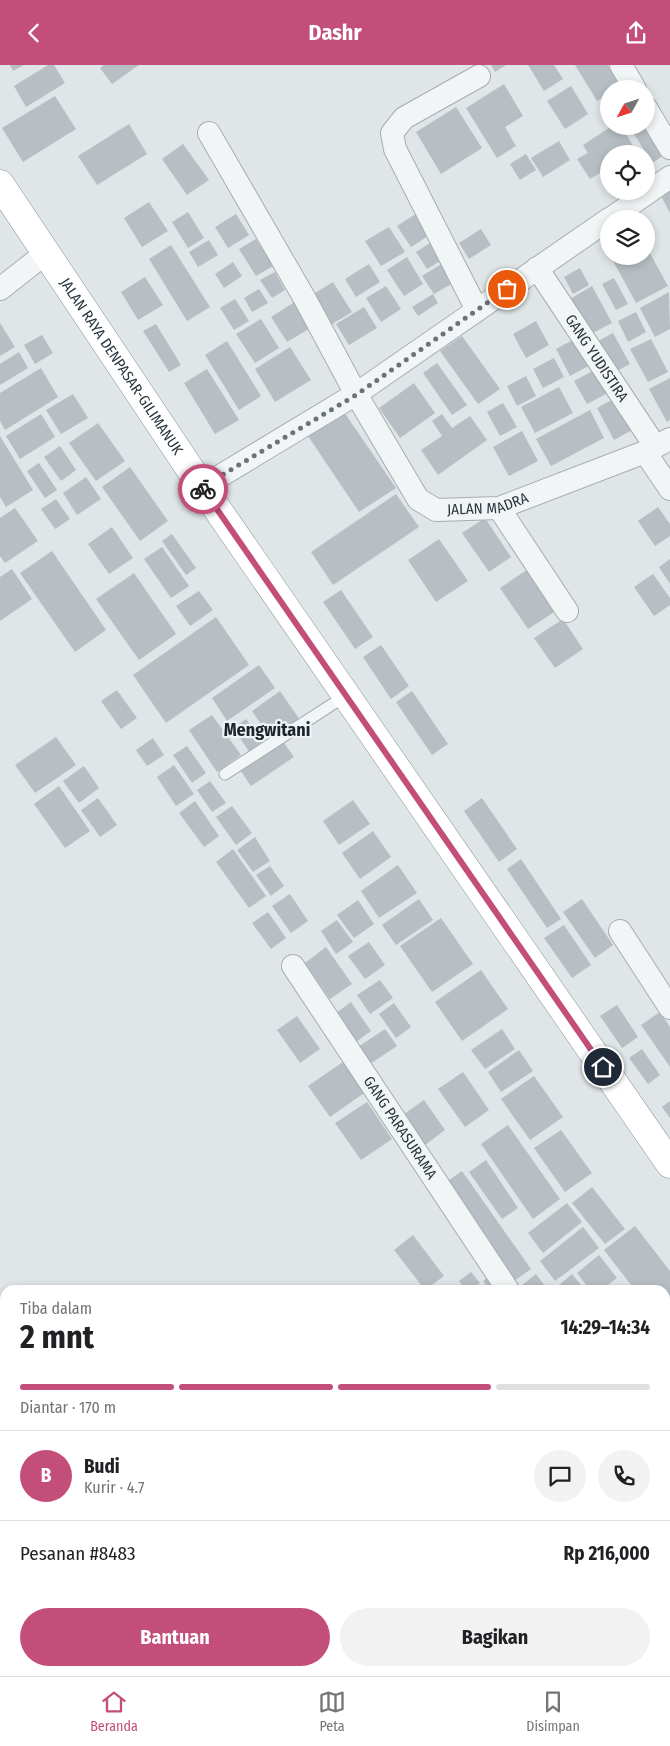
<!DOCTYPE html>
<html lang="id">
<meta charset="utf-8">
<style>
body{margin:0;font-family:"Fira Sans Condensed",sans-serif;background:#f2f2f2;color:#202124;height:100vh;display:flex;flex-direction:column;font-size:19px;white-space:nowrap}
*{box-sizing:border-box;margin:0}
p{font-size:16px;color:#757577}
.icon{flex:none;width:28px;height:28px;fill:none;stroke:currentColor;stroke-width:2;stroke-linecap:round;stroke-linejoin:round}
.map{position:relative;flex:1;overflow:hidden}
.details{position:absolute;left:0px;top:1220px;width:670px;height:391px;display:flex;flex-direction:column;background:#fff;border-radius:15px 15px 0 0;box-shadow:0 2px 8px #0003}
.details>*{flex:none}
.needle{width:32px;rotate:230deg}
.buttons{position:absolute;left:600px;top:15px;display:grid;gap:10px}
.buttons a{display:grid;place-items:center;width:55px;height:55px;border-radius:50%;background:#fff;box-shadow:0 2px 8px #0003;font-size:25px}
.pin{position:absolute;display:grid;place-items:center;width:42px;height:42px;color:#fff;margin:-21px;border:2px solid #fff;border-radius:50%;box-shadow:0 1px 5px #0007}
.courier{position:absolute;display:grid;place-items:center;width:50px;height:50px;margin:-25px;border:4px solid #c44e7a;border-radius:50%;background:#fff;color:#222;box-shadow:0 1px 6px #0007}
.headline em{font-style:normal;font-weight:700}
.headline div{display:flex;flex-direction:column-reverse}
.headline{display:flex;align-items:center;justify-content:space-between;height:85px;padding:0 20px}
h1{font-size:32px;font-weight:700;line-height:38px}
.bar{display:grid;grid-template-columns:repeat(4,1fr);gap:8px 5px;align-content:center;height:60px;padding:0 20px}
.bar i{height:6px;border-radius:4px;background:#e0e0e0}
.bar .active{background:#c44e7a}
.bar p{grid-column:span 4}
.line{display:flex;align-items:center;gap:12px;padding:0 20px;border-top:1px solid #e0e0e0}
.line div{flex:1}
.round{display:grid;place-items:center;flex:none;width:52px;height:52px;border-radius:26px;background:#f2f2f2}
.cta{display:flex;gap:10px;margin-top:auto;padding:10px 20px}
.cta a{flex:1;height:58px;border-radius:30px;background:#c44e7a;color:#fff;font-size:20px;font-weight:700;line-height:58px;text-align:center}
.cta a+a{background:#f2f2f2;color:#202124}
header{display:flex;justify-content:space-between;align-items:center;height:65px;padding:0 20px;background:#c44e7a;color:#fff;font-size:22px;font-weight:700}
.dock{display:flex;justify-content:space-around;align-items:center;height:70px;border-top:1px solid #e0e0e0;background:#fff;font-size:14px;color:#757577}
.dock a{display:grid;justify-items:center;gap:2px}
.dock .active{color:#c44e7a}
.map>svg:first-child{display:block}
.building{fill:#b7bfc4}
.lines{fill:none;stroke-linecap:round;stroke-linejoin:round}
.lane-casing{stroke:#a6adb2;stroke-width:13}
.street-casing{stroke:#a6adb2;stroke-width:24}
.highway-casing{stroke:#88959d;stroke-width:29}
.lane{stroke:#f2f5f6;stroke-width:11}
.street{stroke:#f2f5f6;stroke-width:22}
.highway{stroke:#fff;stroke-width:28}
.done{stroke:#6a737a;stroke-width:5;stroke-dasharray:0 9}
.route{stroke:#c44e7a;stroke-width:6}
.labels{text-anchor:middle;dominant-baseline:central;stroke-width:4.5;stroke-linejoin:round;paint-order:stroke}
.street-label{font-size:15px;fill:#2a363e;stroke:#eff3f5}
.quarter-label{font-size:18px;font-weight:bold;fill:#1c262f;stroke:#eff3f5}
</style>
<header><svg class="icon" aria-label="back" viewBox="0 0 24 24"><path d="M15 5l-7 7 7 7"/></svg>Dashr<svg class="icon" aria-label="share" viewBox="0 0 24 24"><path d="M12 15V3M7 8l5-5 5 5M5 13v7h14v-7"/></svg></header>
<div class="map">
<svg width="670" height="1611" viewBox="0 0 670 1611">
<rect width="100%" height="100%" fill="#e0e5e8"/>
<g class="building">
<polygon points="10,0 24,0 13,6"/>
<polygon points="48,0 54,0 65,18 26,42 14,21"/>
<polygon points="104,0 139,0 112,19 100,3"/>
<polygon points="491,0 506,0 495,7"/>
<polygon points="528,0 554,0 563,14 544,26"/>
<polygon points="575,0 608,0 621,22 609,24 609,29 597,36"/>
<polygon points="504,19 523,51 505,62 516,81 497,93 466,43"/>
<polygon points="571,21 588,49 565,64 547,36"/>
<polygon points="55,31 76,64 23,97 2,63"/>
<polygon points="456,42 482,83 441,109 416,67"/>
<polygon points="129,59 147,89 97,120 78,91"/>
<polygon points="612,61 621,61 638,89 609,89 609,117 607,118 600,108 590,114 577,94 588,88 583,80"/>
<polygon points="629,61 646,61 670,86 652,98"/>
<polygon points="559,76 570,95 543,112 531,93"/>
<polygon points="183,79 209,115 187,130 162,94"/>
<polygon points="526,89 536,105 520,115 510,99"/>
<polygon points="670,121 670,148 659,127"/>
<polygon points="149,137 168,166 142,182 124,153"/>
<polygon points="188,147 204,173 188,183 172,157"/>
<polygon points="419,147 433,168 411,182 397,161"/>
<polygon points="236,149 249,170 228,183 215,162"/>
<polygon points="389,162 405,187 381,201 365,176"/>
<polygon points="481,164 491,180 469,194 459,178"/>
<polygon points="256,174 273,201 256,211 239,184"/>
<polygon points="436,174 447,192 427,204 416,187"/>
<polygon points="209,175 218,190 198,202 189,187"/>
<polygon points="171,180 210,242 187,256 149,194"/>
<polygon points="646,181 668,221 636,238 612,194 618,191 646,191"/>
<polygon points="407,192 423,219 404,231 387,205"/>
<polygon points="448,195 460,214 434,229 422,211"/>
<polygon points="233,197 242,211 224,223 215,209"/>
<polygon points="369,199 380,217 356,232 345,214"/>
<polygon points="580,203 589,220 573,229 564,212"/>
<polygon points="275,207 285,225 272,233 260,215"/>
<polygon points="145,212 163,240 138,255 121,227"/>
<polygon points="614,213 628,239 616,245 602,219"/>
<polygon points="333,217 352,247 329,261 310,231"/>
<polygon points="386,221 401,244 381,257 366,233"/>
<polygon points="592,221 612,258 589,270 570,234"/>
<polygon points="259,224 268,238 252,247 244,233"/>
<polygon points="669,227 670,264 655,272 640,243"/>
<polygon points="433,229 438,238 418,251 412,242"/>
<polygon points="235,234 249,256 234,265 220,243"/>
<polygon points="296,236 312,262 287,277 271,252"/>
<polygon points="364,242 377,263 349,280 336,259"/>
<polygon points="636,247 646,267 628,277 618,256"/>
<polygon points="261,254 279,283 255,298 236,269"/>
<polygon points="536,256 549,280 526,293 513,269"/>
<polygon points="0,258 15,282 0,291"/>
<polygon points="156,259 181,300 169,307 143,266"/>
<polygon points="613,268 630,299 615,307 598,276"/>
<polygon points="42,270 53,288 35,299 24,280"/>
<polygon points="462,271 500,324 478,339 440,286"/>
<polygon points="580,271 594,298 570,311 556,284"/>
<polygon points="651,274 668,307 648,317 630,284"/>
<polygon points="227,276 261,331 239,345 205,290"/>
<polygon points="290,282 311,315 275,337 255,304"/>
<polygon points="19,287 28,303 0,320 0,299"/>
<polygon points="554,293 564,312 543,323 533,304"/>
<polygon points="437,298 467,340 452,350 423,308"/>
<polygon points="41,303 58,332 5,365 0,356 0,328"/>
<polygon points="207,304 239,355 215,369 184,318"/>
<polygon points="596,304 608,328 587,339 574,316"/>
<polygon points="526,311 536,331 517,341 507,321"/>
<polygon points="670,313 670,355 667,357 649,324"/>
<polygon points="414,318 435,348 400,373 379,343"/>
<polygon points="559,322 573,348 535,368 521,342"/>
<polygon points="73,329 88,353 61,369 46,345"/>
<polygon points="615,333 632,365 614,375 597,343"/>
<polygon points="503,338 517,362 500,371 487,347"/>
<polygon points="590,345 604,373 551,401 536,374"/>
<polygon points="344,347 396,423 359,447 308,371"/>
<polygon points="41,349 55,372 20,394 6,371"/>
<polygon points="442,349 452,363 470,351 487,375 438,410 421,385 442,371 432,356"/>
<polygon points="98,358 125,396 96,416 69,378"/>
<polygon points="522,366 538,396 509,411 493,382"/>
<polygon points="0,371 33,425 6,442 0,432"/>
<polygon points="60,381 76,405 61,416 44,392"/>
<polygon points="39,398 57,425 45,433 27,406"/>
<polygon points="130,402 168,456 140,476 102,422"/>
<polygon points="86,412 101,434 77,450 63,428"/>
<polygon points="396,429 419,462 333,520 311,487"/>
<polygon points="56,434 70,454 55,464 41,444"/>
<polygon points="658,442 670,459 670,471 655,481 638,456"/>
<polygon points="15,443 38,476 5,498 0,491 0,453"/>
<polygon points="485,453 511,492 489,507 462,468"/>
<polygon points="112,462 133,493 109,509 88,479"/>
<polygon points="172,469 196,503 186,510 162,476"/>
<polygon points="439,474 468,516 436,537 408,495"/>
<polygon points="162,482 189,521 171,533 144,494"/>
<polygon points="52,486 106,565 75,587 20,508"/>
<polygon points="670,494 670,519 659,502"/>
<polygon points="12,504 32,534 0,556 0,512"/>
<polygon points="528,504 556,546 528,564 500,523"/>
<polygon points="134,508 176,569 139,595 96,534"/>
<polygon points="653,509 670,533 670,540 654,551 634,522"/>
<polygon points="341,525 373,572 355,584 323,537"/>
<polygon points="199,526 213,545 190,561 176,541"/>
<polygon points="216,552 249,600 166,658 133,610"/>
<polygon points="563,554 583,584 555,603 534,573"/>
<polygon points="381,580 409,621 391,634 363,592"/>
<polygon points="259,600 275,623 227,656 212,633"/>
<polygon points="117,625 137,653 121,664 101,636"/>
<polygon points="280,626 300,655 272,675 252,646"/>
<polygon points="412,626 448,679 432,690 396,637"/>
<polygon points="212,650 241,690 217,707 189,665"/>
<polygon points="246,654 264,678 250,688 233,663"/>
<polygon points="56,672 76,700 35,728 15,700"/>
<polygon points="153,673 164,690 147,701 136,685"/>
<polygon points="282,675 294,692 251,721 240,705"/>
<polygon points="187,681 206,708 192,718 173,690"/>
<polygon points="174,700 194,729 176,741 157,712"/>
<polygon points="84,701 99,723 79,738 63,716"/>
<polygon points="210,716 226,738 212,747 197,725"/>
<polygon points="59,721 90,766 65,783 34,739"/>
<polygon points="98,733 117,760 100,772 81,745"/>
<polygon points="482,733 517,784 499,797 464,746"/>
<polygon points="353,735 370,759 339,780 323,756"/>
<polygon points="195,736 219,771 204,782 179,748"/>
<polygon points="232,741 252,768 236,780 216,752"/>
<polygon points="373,766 391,792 360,814 342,788"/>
<polygon points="255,772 270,796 253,807 237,785"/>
<polygon points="233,784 266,831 249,843 216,797"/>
<polygon points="521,794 561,854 547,863 507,804"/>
<polygon points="398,800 417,828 379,853 361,826"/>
<polygon points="270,801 284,821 271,831 256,810"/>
<polygon points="290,829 308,856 291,868 272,841"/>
<polygon points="419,834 433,855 396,880 382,860"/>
<polygon points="582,834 613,880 595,893 563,847"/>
<polygon points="358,835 374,859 354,873 337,850"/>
<polygon points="268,847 286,873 271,884 252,858"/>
<polygon points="441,853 473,899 432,927 400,881"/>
<polygon points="337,855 353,877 336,889 321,866"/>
<polygon points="564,860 591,900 572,913 544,873"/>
<polygon points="369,877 385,900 365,914 348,891"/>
<polygon points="326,882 352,919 330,934 305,898"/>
<polygon points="481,905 508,944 462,976 435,937"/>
<polygon points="380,915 393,933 370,949 357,930"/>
<polygon points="351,937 371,966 352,980 332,951"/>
<polygon points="394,938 411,962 396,973 379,949"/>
<polygon points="617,940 638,972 622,983 600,951"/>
<polygon points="660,947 670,962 670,1002 641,960"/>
<polygon points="297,951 320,984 300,998 277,965"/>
<polygon points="385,964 397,981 370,999 358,982"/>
<polygon points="502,964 515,984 485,1004 471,985"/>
<polygon points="642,984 660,1010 648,1019 629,993"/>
<polygon points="519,985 533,1006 501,1027 488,1007"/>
<polygon points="346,995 367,1026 330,1052 308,1021"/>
<polygon points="463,1007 489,1045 465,1062 438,1024"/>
<polygon points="534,1011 563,1052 530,1075 501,1034"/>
<polygon points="424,1035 445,1065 421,1083 400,1052"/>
<polygon points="670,1036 670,1053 662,1042"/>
<polygon points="367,1037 392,1074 361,1095 335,1058"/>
<polygon points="508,1060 560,1134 533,1154 481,1079"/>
<polygon points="561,1065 592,1108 565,1127 534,1083"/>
<polygon points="486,1095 518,1143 502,1154 469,1107"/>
<polygon points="462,1106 531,1204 510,1219 442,1120"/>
<polygon points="592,1122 625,1164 605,1179 572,1138"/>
<polygon points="567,1138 582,1157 543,1188 528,1168"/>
<polygon points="635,1161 670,1206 670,1230 665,1234 665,1225 635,1225 604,1185"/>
<polygon points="583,1162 599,1183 555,1216 540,1196"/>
<polygon points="413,1170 444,1211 425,1225 394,1185"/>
<polygon points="599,1190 617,1213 601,1225 590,1225 577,1208"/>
<polygon points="471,1207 480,1218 470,1225 466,1225 459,1216"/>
<polygon points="492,1209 503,1225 490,1225 483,1216"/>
<polygon points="536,1209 548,1225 516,1225"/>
<polygon points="572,1209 585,1225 561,1225 558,1221"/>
<polygon points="5,1254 5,1271 0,1264 0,1257"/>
<polygon points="670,1264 670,1287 665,1280 665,1268"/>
<polygon points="0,1440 5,1447 5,1495 0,1488"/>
<polygon points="670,1557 670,1598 665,1592 665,1561"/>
<polygon points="94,1606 108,1606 101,1611 97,1611"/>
<polygon points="119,1606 125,1606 129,1611 112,1611"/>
<polygon points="173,1606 222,1606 223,1608 220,1611 176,1611"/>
<polygon points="382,1606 406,1606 409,1610 376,1611"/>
<polygon points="419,1606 448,1606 452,1611 414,1611"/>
</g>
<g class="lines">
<g class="lane-casing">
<polyline id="lane" points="225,709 345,631"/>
</g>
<g class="street-casing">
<g id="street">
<polyline points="621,0 635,24"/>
<polyline points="646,43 670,83"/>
<path id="s1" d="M209,68L305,234L356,329L418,434L436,445L499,443L645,387L670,374"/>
<polyline points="610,154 670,112"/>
<path id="s2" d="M537,203L655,381"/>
<polyline points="0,224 46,188"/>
<polyline points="477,245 395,84 392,68 404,53 479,11"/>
<polyline points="645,387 670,424"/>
<polyline points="202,422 356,329 609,154"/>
<polyline points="499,443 567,546"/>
<polyline points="620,866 670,943"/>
<path id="s3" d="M293,901L508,1225"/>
<polyline points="665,1251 670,1246"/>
<polyline points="0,1273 5,1280"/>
<polyline points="0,1500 5,1507"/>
<polyline points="79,1606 82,1611"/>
<polyline points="245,1606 249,1611"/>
<polyline points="332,1611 337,1606"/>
</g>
</g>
<g class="highway-casing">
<g id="highway">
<path id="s4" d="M0,119L202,422L670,1099"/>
</g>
</g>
<use href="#lane" class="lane"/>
<use href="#street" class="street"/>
<use href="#highway" class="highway"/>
</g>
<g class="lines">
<polyline class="done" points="203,424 202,422 356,330 507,224"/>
<polyline class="route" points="203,424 603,1002"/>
</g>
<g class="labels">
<g class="street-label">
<text stroke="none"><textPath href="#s2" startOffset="108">GANG YUDISTIRA</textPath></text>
<text stroke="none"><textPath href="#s4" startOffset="219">JALAN RAYA DENPASAR-GILIMANUK</textPath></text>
<text stroke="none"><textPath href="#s1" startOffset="495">JALAN MADRA</textPath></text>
<text stroke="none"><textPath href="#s3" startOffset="194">GANG PARASURAMA</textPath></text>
</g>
<g class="quarter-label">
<text x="267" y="665">Mengwitani</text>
</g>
</g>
</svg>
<div class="buttons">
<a><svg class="needle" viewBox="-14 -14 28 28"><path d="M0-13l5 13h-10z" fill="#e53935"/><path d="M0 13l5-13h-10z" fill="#757577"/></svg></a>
<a><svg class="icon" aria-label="locate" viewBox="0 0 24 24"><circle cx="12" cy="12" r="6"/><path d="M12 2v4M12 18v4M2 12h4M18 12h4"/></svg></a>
<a><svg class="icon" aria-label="layers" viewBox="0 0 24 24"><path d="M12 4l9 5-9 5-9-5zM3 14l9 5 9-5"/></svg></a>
</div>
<div class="pin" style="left:507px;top:224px;background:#ea580c"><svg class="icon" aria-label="bag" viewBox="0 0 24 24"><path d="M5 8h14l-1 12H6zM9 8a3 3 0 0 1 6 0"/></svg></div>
<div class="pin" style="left:603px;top:1002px;background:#1f2937"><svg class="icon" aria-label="home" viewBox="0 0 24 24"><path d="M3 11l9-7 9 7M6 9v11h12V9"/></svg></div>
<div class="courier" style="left:203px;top:424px"><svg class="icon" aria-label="bike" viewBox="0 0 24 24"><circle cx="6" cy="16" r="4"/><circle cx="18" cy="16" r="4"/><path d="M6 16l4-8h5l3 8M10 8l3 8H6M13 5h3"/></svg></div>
<section class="details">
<div class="headline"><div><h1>2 mnt</h1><p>Tiba dalam</p></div><em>14:29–14:34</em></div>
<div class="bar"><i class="active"></i><i class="active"></i><i class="active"></i><i></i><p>Diantar · 170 m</p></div>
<div class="line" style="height:90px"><b class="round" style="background:#c44e7a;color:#fff">B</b><div><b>Budi</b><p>Kurir · 4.7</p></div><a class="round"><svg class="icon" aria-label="chat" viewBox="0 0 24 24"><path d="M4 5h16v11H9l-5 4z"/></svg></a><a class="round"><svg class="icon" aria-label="phone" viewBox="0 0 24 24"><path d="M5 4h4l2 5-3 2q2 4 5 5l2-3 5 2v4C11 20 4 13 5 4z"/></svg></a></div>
<div class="line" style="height:65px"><div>Pesanan #8483</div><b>Rp 216,000</b></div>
<div class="cta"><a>Bantuan</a><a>Bagikan</a></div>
</section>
</div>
<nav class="dock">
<a class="active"><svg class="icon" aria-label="home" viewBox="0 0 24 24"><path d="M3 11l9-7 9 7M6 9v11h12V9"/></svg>Beranda</a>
<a><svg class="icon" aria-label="map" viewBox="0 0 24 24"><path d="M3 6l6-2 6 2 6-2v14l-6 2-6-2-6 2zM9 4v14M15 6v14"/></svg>Peta</a>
<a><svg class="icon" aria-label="saved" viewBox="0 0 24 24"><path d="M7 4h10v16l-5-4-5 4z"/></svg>Disimpan</a>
</nav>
